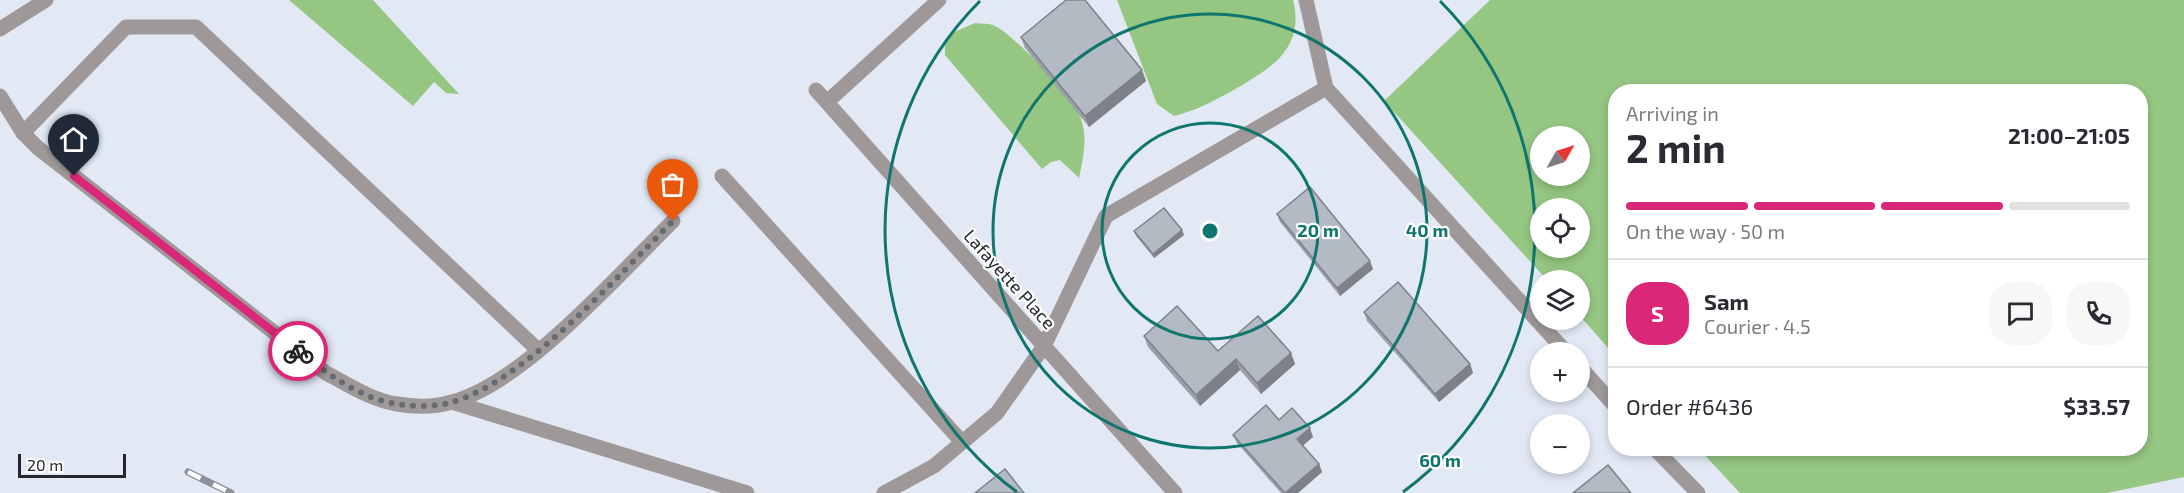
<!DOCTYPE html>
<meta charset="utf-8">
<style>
body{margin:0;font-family:"Exo 2",sans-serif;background:#f7f7f7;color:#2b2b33;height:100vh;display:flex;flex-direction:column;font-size:22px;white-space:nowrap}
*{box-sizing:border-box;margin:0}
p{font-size:20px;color:#7c7c81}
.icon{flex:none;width:33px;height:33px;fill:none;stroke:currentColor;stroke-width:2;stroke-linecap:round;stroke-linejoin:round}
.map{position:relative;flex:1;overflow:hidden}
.details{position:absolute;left:1608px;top:84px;width:540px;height:372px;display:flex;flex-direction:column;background:#fff;border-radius:24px;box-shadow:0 3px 9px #0003}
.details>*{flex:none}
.needle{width:39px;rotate:51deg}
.tools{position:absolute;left:1530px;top:126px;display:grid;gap:12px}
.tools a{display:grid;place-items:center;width:60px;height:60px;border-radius:50%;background:#fff;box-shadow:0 3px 9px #0003;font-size:30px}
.scale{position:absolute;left:18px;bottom:15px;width:108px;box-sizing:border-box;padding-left:6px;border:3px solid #24272b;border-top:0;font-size:16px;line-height:21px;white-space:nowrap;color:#24272b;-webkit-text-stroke:4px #fff;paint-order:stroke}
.pin{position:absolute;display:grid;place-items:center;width:51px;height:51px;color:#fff;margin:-62px -26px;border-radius:50% 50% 50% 0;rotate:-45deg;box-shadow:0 0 6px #0007}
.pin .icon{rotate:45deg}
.courier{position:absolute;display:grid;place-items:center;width:60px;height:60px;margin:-30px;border:4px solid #db2777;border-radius:50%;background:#fff;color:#222;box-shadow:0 2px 8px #0007}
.overview em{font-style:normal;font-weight:700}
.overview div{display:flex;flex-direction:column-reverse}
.overview{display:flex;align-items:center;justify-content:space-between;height:102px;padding:0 18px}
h1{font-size:39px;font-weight:700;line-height:45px}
.bar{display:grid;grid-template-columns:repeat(4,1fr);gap:9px 6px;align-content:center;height:72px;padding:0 18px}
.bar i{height:8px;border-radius:4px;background:#e1e1e2}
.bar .current{background:#db2777}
.bar p{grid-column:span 4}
.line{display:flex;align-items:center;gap:15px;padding:0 18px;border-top:2px solid #e1e1e2}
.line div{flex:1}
.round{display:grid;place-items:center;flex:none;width:63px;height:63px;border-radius:24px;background:#f7f7f7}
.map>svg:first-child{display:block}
.green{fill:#95c682;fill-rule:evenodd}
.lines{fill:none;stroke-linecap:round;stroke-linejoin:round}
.service{stroke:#9e9899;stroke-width:15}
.minor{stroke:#9e9899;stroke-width:15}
.rail-casing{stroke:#8c9199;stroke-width:7}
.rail{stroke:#fff;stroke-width:4.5;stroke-dasharray:14;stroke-linecap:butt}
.wall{fill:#9aa0a9}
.shaded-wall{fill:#7d8289}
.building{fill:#b3bac4;stroke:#7d8289;stroke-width:1.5}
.done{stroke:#666b71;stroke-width:6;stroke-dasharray:0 10.8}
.route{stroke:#db2777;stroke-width:8}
.ring{fill:none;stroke:#0f766e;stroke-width:3}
.labels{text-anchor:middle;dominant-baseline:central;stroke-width:4.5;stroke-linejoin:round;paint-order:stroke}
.street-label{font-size:18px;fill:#24272b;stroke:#fff}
.centre{fill:#0f766e;stroke:#fff;stroke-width:3}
.ring-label{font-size:18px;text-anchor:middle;font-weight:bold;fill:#0f766e;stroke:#fff;stroke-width:4.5;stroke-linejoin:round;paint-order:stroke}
</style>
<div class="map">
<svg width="2184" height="493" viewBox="0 0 2184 493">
<rect width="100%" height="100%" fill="#e2e9f4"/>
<g class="green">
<polygon points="289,0 373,0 459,94 446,93 434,82 413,106"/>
<path d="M1117,0H1293C1305,47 1272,68 1237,88C1216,100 1198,110 1174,116L1157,104Z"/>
<path d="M1490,0H2184V477L2107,493H1740L1699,449L2140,448V92H1616L1615,356L1580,316V280H1547L1384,101ZM1540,136H1580V176H1540ZM1580,208V248H1540V208Z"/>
<path d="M975,23C980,24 988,23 993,25C1012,32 1075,100 1081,119C1088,139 1083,158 1079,178L1060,160L1051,162L1042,169L945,55V40L954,32Z"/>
</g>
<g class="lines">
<g class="service">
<polyline points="1306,0 1326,88 1359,124"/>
<polyline points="0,29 46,0"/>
<path d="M0,96L23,133L38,148L326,373C349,385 371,400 397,404C414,407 435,407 452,402C524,383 619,274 673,221"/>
<polyline points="827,102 939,0"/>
<polyline points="23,133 126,27 196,27 538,350"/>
<polyline points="722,176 962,442"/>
<polyline points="452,402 747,493"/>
<polyline points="884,493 934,466 997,413 1044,346 1106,216 1326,88"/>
</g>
<g class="minor">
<polyline points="816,90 1175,493"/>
<polyline points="1359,124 1566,352"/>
<polyline points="1580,367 1616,407"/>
<polyline points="1654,448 1698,493"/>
</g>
<g class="rail-casing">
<polyline id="rail" points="188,472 231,493"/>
</g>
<use href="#rail" class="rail"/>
</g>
<g class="wall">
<polygon points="1021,37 1142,70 1146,81 1089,127 1025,48"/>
<polygon points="1277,214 1373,269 1340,296 1280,222"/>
<polygon points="1134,231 1184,235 1154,258 1136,236"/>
<polygon points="1364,312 1470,364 1473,373 1439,402 1367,321"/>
<polygon points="1144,336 1218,351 1291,353 1295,364 1261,394 1240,370 1200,406 1148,347"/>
<polygon points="1233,435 1313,437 1302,446 1319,464 1322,472 1298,493 1281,493 1237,443"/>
</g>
<g class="shaded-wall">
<polygon points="1142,70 1146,81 1089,127 1085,116"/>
<polygon points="1182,230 1184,235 1154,258 1153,254"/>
<polygon points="1370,261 1373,269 1340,296 1337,288"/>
<polygon points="1291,353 1295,364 1261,394 1257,383"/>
<polygon points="1236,359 1240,370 1200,406 1196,395"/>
<polygon points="1470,364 1473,373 1439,402 1435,394"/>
<polygon points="1310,428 1313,437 1300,448 1297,439"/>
<polygon points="1319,464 1322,472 1298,493 1285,493"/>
</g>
<g class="building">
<polygon points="1066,0 1085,0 1142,70 1085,116 1021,37"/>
<polygon points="1310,187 1370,261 1337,288 1277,214"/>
<polygon points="1164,208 1182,230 1153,254 1134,231"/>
<polygon points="1398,282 1470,364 1435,394 1364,312"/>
<polygon points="1177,306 1218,351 1258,316 1291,353 1257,383 1236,359 1196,395 1144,336"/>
<polygon points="1266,405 1279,420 1292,408 1310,428 1297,439 1319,464 1285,493 1233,435"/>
<polygon points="1608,465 1631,493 1573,493"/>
<polygon points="1005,469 1024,493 975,493"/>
</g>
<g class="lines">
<path class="done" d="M298,351C327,373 360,399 398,404C415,407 435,407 452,402C526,381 618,275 673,221"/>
<polyline class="route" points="74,176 298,351"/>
</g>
<g class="ring">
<circle cx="1210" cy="231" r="108"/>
<circle cx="1210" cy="231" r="217"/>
<path d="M1017 492A325 325 0 0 1 980 1M1440 1A325 325 0 0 1 1403 492"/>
</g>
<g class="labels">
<g class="street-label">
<text transform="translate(1010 279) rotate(48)">Lafayette Place</text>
</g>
</g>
<circle cx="1210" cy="231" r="9" class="centre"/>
<g class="ring-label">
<text x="1318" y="237">20 m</text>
<text x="1427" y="237">40 m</text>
<text x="1440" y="467">60 m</text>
</g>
</svg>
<div class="tools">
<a><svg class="needle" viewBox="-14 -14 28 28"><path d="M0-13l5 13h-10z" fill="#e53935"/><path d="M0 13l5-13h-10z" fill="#7c7c81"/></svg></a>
<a><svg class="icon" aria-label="locate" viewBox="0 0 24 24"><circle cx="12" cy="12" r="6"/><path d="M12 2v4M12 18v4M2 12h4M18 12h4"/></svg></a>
<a><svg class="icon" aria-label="layers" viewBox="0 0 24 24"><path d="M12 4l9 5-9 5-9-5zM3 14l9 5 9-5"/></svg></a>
<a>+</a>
<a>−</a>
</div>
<div class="scale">20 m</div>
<div class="pin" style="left:673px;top:221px;background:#ea580c"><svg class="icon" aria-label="bag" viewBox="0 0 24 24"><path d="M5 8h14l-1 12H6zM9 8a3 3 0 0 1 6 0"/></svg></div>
<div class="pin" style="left:74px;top:176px;background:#1f2937"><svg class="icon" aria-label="home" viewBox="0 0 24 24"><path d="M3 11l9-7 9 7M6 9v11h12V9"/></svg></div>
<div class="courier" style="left:298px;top:351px"><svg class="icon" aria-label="bike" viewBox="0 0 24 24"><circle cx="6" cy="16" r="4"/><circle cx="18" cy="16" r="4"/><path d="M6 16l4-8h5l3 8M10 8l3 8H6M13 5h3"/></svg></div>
<section class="details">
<div class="overview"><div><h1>2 min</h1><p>Arriving in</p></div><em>21:00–21:05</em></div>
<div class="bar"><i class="current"></i><i class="current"></i><i class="current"></i><i></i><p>On the way · 50 m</p></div>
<div class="line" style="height:108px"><b class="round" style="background:#db2777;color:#fff">S</b><div><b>Sam</b><p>Courier · 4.5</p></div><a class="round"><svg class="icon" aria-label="chat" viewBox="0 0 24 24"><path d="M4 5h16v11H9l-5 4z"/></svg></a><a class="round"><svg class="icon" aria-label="phone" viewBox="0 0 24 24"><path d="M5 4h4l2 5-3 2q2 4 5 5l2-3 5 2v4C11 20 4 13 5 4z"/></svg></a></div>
<div class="line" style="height:78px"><div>Order #6436</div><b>$33.57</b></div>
</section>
</div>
